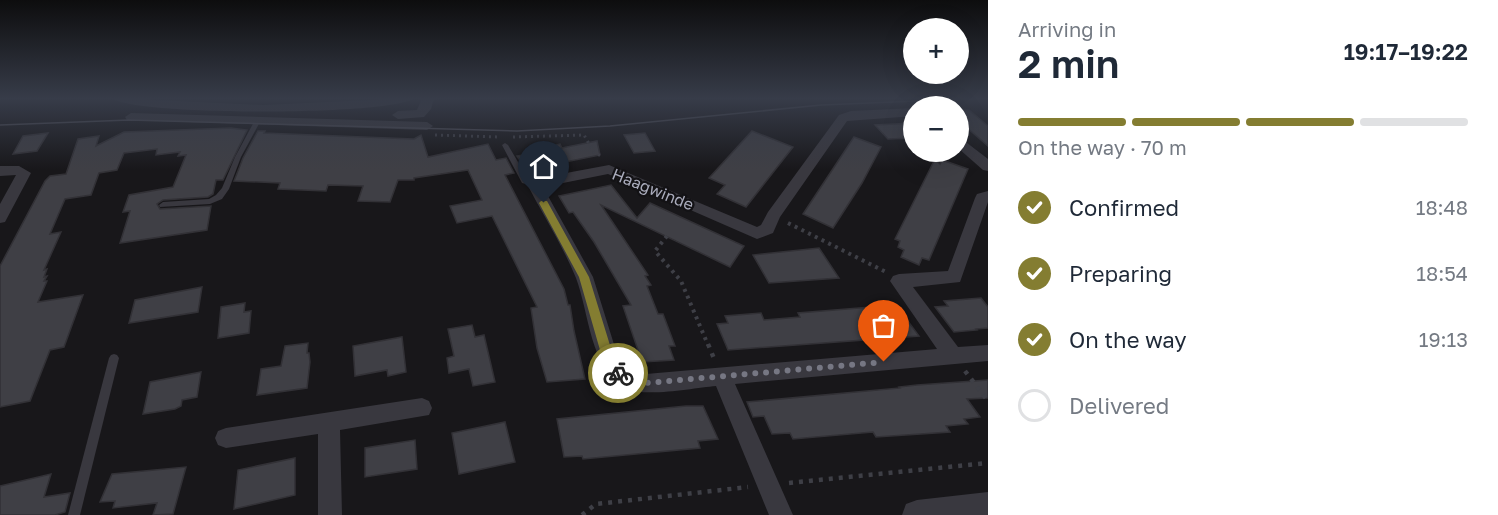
<!DOCTYPE html>
<meta charset="utf-8">
<style>
body{margin:0;font-family:"Golos Text",sans-serif;background:#f2f2f3;color:#1f2937;height:100vh;display:flex;flex-direction:column;font-size:22px;white-space:nowrap}
*{box-sizing:border-box;margin:0}
p{font-size:20px;color:#747a83}
.icon{flex:none;width:33px;height:33px;fill:none;stroke:currentColor;stroke-width:2;stroke-linecap:round;stroke-linejoin:round}
.map{position:relative;flex:1;overflow:hidden}
.panel{display:flex;flex-direction:column;background:#fff;width:510px}
.panel>*{flex:none}
.buttons{position:absolute;left:903px;top:18px;display:grid;gap:12px}
.buttons a{display:grid;place-items:center;width:66px;height:66px;border-radius:50%;background:#fff;box-shadow:0 6px 24px #0002;font-size:30px}
.pin{position:absolute;display:grid;place-items:center;width:51px;height:51px;color:#fff;margin:-62px -26px;border-radius:50% 50% 50% 0;rotate:-45deg;box-shadow:0 0 6px #0007}
.pin .icon{rotate:45deg}
.courier{position:absolute;display:grid;place-items:center;width:60px;height:60px;margin:-30px;border:4px solid #847d31;border-radius:50%;background:#fff;color:#222;box-shadow:0 2px 8px #0007}
.overview em{font-style:normal;font-weight:600}
.overview div{display:flex;flex-direction:column-reverse}
.overview{display:flex;align-items:center;justify-content:space-between;height:102px;padding:0 30px}
h1{font-size:39px;font-weight:600;line-height:45px}
.bar{display:grid;grid-template-columns:repeat(4,1fr);gap:9px 6px;align-content:center;height:72px;padding:0 30px}
.bar i{height:8px;border-radius:4px;background:#e0e1e3}
.bar .active{background:#847d31}
.bar p{grid-column:span 4}
ol{padding:0 30px;list-style:none}
li{display:flex;align-items:center;gap:18px;height:66px}
li p{margin-inline-start:auto}
li .icon{padding:6px;border-radius:50%;background:#847d31;color:#fff;stroke-width:4}
li:last-child{color:#747a83}
li i{width:33px;height:33px;border:3px solid #e0e1e3;border-radius:50%}
main{display:flex;flex:1;min-height:0}
.map>svg:first-child{display:block}
.building{fill:#3f3f45;stroke:#323136;stroke-width:1.5}
.lines{fill:none;stroke-linecap:round;stroke-linejoin:round}
.path-far2{stroke:#3e3f46;stroke-width:3;stroke-dasharray:2 4;stroke-linecap:butt}
.path-far1{stroke:#3e3f46;stroke-width:4;stroke-dasharray:3 4.5;stroke-linecap:butt}
.path{stroke:#3e3f46;stroke-width:4.5;stroke-dasharray:4 6;stroke-linecap:butt}
.service{fill:#39383f;fill-rule:evenodd}
.minor{fill:#39383f;fill-rule:evenodd}
.tertiary{fill:#39383f;fill-rule:evenodd}
.tram{stroke:#4b4b54;stroke-width:1.5}
.route{fill:#847d31}
.done{stroke:#767783;stroke-width:6;stroke-dasharray:0 10.8}
.labels{text-anchor:middle;dominant-baseline:central;stroke-width:4.5;stroke-linejoin:round;paint-order:stroke}
.street-label{font-size:16px;fill:#a9abbb;stroke:#131215}
</style>
<main>
<div class="map">
<svg width="988" height="515" viewBox="0 0 988 515">
<rect width="100%" height="100%" fill="#18171a"/>
<g class="building">
<polygon points="958,110 969,110 988,126 988,146 958,120"/>
<polygon points="914,123 914,138 888,139 875,125"/>
<polygon points="231,128 247,130 223,180 216,180 213,194 208,197 163,200 157,204 160,209 211,206 207,230 120,243 130,211 123,212 129,195 173,187 186,155 178,156 180,152 156,155 157,149 124,153 117,170 99,173 91,195 65,199 50,234 61,232 44,270 47,269 44,277 47,276 44,281 47,281 38,302 83,295 64,347 50,350 30,401 0,407 0,266 45,181 50,176 66,174 78,139 99,136 96,146 124,132"/>
<polygon points="258,131 265,131 264,133 414,139 421,135 428,157 488,144 496,160 506,158 514,173 505,175 564,289 568,305 570,305 574,331 585,379 547,382 537,348 531,308 537,307 492,216 457,223 450,206 482,200 468,170 414,178 414,180 398,180 390,202 358,201 363,186 328,185 326,191 278,189 280,183 234,181 243,158"/>
<polygon points="752,131 793,147 746,207 717,194 725,185 709,178"/>
<polygon points="48,133 37,151 13,154 23,136"/>
<polygon points="645,133 655,151 634,153 624,135"/>
<polygon points="854,137 881,147 862,183 833,228 803,214"/>
<polygon points="597,141 600,155 526,170 517,156 535,153 533,150 560,144 562,148"/>
<polygon points="935,159 940,164 942,160 968,169 929,260 922,258 919,265 901,257 904,250 898,247 900,241 895,239"/>
<polygon points="611,185 637,218 650,203 744,246 730,267 601,205 648,275 645,276 651,285 647,286 658,314 663,314 675,346 669,346 674,360 642,362 623,306 631,305 594,242 573,212 569,213 559,196"/>
<polygon points="819,248 839,278 769,283 753,255"/>
<polygon points="202,287 198,312 129,323 135,300"/>
<polygon points="981,298 988,307 988,328 976,329 977,330 954,332 935,307 948,306 944,301"/>
<polygon points="245,303 244,312 251,311 249,333 218,338 221,307"/>
<polygon points="896,305 919,336 728,350 717,324 728,323 725,316 761,313 764,320 800,317 798,313"/>
<polygon points="472,325 475,337 484,335 495,382 473,386 469,369 449,373 447,358 454,356 448,329"/>
<polygon points="402,337 406,372 388,376 387,370 355,376 353,346"/>
<polygon points="308,343 307,353 309,353 310,362 307,388 257,395 261,369 281,366 285,346"/>
<polygon points="201,372 197,397 182,400 181,406 175,409 143,414 150,382"/>
<polygon points="988,380 988,398 967,399 980,417 964,419 968,424 946,426 950,432 876,437 873,432 793,439 790,433 772,434 764,416 753,417 747,402 900,388 899,387 917,385"/>
<polygon points="686,406 703,406 718,439 698,441 700,448 583,459 582,456 564,457 557,419"/>
<polygon points="505,422 515,462 459,474 452,433"/>
<polygon points="415,440 417,469 365,477 365,448"/>
<polygon points="295,458 295,495 234,509 238,470"/>
<polygon points="186,467 173,514 153,515 157,503 113,508 115,501 100,502 112,474"/>
<polygon points="51,474 44,497 70,493 65,512 55,515 0,515 0,486"/>
</g>
<g class="lines">
<g class="path-far2">
<polyline points="435,135 499,137"/>
<polyline points="513,137 584,135 594,153 602,156"/>
</g>
<g class="path-far1">
<polyline points="788,223 886,272"/>
<polyline points="667,236 655,251 681,281 708,345"/>
</g>
<g class="path">
<polyline points="708,344 715,361"/>
<polyline points="965,371 988,401"/>
<polyline points="789,483 988,463"/>
<polyline points="582,515 596,504 748,487"/>
</g>
<g class="service">
<polygon points="258,118 261,120 241,157 229,189 222,199 210,204 160,207 159,205 163,202 209,199 216,195 222,188 235,157 255,120"/>
<polygon points="505,143 508,145 528,179 537,182 538,184 537,186 534,186 522,183 502,145"/>
<polygon points="114,354 117,355 119,358 80,515 68,515 109,358 111,355"/>
</g>
<g class="minor">
<path d="M112,98L263,105L414,98C394,116 131,116 112,98Z"/>
<polygon points="422,98 434,98 431,109 424,117 398,119 392,115 398,111 417,110"/>
<path d="M914,108V116L847,121L780,217L773,233L757,239L608,174L543,187L593,277L617,354L624,366L635,373L646,374L937,349L890,281L893,276L899,274L948,271L975,198L977,194L988,191V202L960,282L913,287L958,347L988,345V361L735,384L793,515H769L716,386C693,388 644,398 625,388C590,369 589,312 576,278C563,246 543,215 527,184L534,179L609,165L757,227L761,225L768,212L839,115L851,111Z"/>
<polygon points="131,113 427,122 433,126 427,130 127,120 125,117"/>
<polygon points="958,136 988,159 988,171 983,170 958,148"/>
<polygon points="0,166 19,166 31,173 5,222 0,223 0,204 16,175 0,176"/>
<polygon points="422,398 429,401 432,408 429,415 340,430 342,515 318,515 318,434 226,448 218,445 215,438 218,431 226,428"/>
</g>
<polygon class="tertiary" points="988,492 988,515 902,515 906,504 917,500"/>
<polyline class="tram" points="0,125 129,120 517,131 610,126 821,105 988,98"/>
</g>
<linearGradient id="sky" x2="0" y2="1"><stop stop-color="#0d0d0e"/><stop offset="0.58" stop-color="#373c49"/><stop offset="1" stop-color="#373c49" stop-opacity="0"/></linearGradient>
<rect width="988" height="170" fill="url(#sky)"/>
<polygon class="route" points="541,201 547,201 589,277 613,355 624,373 622,376 614,376 602,357 579,277 539,203"/>
<g class="lines">
<polyline class="done" points="618,373 632,382 646,383 884,362"/>
</g>
<g class="labels">
<g class="street-label">
<text transform="translate(653 189) rotate(22)">Haagwinde</text>
</g>
</g>
</svg>
<div class="buttons">
<a>+</a>
<a>−</a>
</div>
<div class="pin" style="left:884px;top:362px;background:#ea580c"><svg class="icon" aria-label="bag" viewBox="0 0 24 24"><path d="M5 8h14l-1 12H6zM9 8a3 3 0 0 1 6 0"/></svg></div>
<div class="pin" style="left:544px;top:203px;background:#1f2937"><svg class="icon" aria-label="home" viewBox="0 0 24 24"><path d="M3 11l9-7 9 7M6 9v11h12V9"/></svg></div>
<div class="courier" style="left:618px;top:373px"><svg class="icon" aria-label="bike" viewBox="0 0 24 24"><circle cx="6" cy="16" r="4"/><circle cx="18" cy="16" r="4"/><path d="M6 16l4-8h5l3 8M10 8l3 8H6M13 5h3"/></svg></div>
</div>
<section class="panel">
<div class="overview"><div><h1>2 min</h1><p>Arriving in</p></div><em>19:17–19:22</em></div>
<div class="bar"><i class="active"></i><i class="active"></i><i class="active"></i><i></i><p>On the way · 70 m</p></div>
<ol>
<li><svg class="icon" aria-label="check" viewBox="0 0 24 24"><path d="M5 12l5 5 9-10"/></svg>Confirmed<p>18:48</p></li>
<li><svg class="icon" aria-label="check" viewBox="0 0 24 24"><path d="M5 12l5 5 9-10"/></svg>Preparing<p>18:54</p></li>
<li><svg class="icon" aria-label="check" viewBox="0 0 24 24"><path d="M5 12l5 5 9-10"/></svg>On the way<p>19:13</p></li>
<li><i></i>Delivered</li>
</ol>
</section>
</main>
